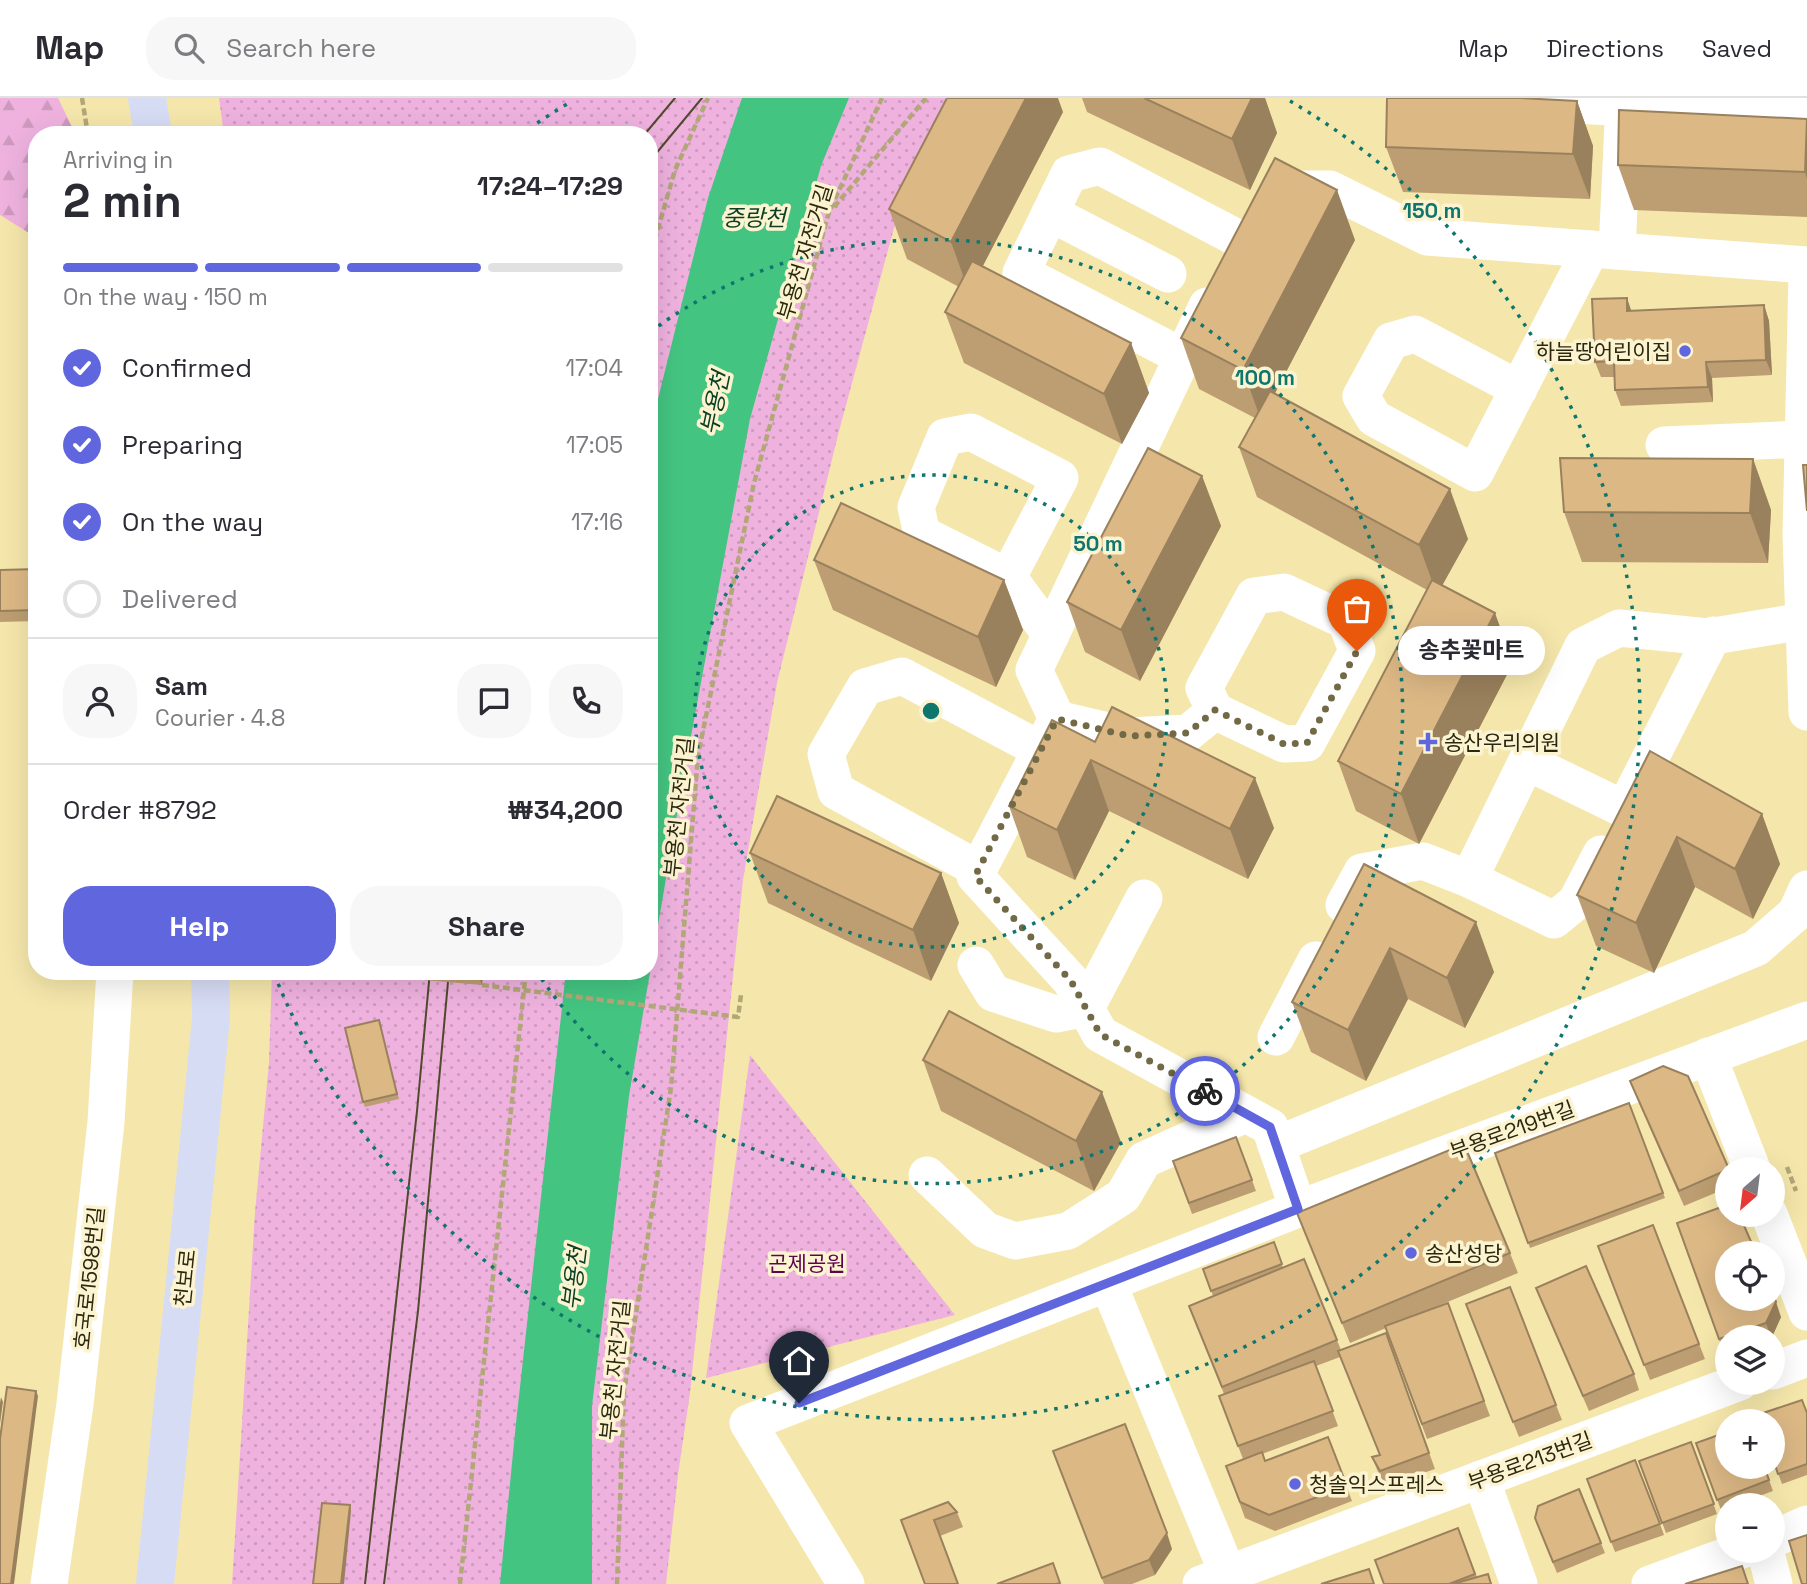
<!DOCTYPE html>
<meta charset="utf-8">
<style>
body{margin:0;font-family:"Space Grotesk","Noto Sans KR",sans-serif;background:#f7f7f7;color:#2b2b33;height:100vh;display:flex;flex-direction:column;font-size:26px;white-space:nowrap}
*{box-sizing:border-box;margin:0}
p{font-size:23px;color:#7c7c81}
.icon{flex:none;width:38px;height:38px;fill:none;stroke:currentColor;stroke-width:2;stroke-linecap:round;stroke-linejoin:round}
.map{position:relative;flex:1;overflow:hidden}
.side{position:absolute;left:28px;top:28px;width:630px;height:854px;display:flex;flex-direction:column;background:#fff;border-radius:28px;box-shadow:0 7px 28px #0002}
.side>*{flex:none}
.needle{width:46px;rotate:208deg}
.buttons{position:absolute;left:1715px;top:1059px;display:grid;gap:14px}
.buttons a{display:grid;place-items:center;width:70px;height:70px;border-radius:50%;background:#fff;box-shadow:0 7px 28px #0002;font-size:35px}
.pin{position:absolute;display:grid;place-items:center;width:60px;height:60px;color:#fff;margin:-72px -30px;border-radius:50% 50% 50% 0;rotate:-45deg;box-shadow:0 0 7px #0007}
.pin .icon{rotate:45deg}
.courier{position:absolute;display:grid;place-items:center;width:70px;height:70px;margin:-35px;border:5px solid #5f66de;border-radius:50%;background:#fff;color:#222;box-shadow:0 2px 9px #0007}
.bubble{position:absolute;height:49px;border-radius:24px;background:#fff;box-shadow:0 7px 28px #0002;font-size:23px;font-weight:700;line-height:49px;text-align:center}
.overview em{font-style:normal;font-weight:700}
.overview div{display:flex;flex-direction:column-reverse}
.overview{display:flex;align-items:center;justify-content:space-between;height:119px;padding:0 35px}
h1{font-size:46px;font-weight:700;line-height:52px}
.bar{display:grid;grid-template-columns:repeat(4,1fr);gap:10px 7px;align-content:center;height:84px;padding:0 35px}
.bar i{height:9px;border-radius:5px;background:#e1e1e2}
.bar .on{background:#5f66de}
.bar p{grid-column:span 4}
.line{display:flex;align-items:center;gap:18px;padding:0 35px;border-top:2px solid #e1e1e2}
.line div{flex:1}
.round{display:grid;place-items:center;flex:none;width:74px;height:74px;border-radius:28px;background:#f7f7f7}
ol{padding:0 35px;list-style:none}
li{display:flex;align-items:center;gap:21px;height:77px}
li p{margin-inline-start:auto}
li .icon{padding:7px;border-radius:50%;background:#5f66de;color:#fff;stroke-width:4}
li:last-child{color:#7c7c81}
li i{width:38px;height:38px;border:4px solid #e1e1e2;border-radius:50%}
.button{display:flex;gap:14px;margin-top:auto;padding:14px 35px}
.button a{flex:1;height:80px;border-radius:28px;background:#5f66de;color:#fff;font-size:28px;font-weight:700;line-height:80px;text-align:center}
.button a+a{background:#f7f7f7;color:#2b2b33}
header{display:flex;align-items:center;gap:42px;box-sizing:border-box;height:98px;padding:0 35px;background:#fff;border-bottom:2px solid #e1e1e2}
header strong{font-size:33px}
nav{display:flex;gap:38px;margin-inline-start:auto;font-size:24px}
.search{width:490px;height:63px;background:#f7f7f7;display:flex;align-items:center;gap:18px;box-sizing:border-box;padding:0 24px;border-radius:28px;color:#7c7c81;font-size:26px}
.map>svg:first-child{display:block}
.forest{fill:url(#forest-firs)}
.park{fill:url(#park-dots)}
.water{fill:#44c481}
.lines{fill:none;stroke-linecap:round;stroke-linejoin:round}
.path{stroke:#b2a777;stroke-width:4.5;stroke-dasharray:7 3.5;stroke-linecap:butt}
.minor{stroke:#fff;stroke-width:37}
.major{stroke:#d7dcf5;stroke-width:38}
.tram{stroke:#50492b;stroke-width:2}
.wall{fill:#bd9e72}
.shaded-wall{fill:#9a815d}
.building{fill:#dcb885;stroke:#9a815d;stroke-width:2}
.done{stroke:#726a46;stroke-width:7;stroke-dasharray:0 12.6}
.route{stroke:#5f66de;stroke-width:9}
.ring{fill:none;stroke:#0f766e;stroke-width:3.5;stroke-dasharray:3.5 7}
.poi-dot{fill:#5f66de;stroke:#fcf4d1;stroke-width:2.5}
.labels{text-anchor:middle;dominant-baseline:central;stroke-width:7;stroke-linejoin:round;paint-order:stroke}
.street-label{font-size:21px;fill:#2c270f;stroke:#fcf4d1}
.poi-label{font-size:21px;fill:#2c270f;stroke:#fcf4d1;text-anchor:start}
.park-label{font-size:21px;fill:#5e0350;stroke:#fcf4d1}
.water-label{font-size:23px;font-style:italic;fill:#0b4026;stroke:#fcf4d1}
.centre{fill:#0f766e;stroke:#fcf4d1;stroke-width:3.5}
.ring-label{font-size:21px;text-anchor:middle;font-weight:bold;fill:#0f766e;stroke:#fcf4d1;stroke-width:7;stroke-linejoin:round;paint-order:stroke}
</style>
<header>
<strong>Map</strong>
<div class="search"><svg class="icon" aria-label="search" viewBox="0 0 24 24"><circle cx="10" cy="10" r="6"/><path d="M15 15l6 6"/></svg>Search here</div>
<nav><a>Map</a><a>Directions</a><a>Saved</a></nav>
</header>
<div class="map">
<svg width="1807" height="1486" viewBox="0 0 1807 1486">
<defs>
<pattern id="forest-firs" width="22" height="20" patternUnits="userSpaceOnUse" patternTransform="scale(1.75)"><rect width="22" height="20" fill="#efb2df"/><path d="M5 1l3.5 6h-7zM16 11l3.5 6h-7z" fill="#cd99be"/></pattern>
<pattern id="park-dots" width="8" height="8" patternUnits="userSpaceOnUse" patternTransform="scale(1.75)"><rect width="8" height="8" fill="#efb2df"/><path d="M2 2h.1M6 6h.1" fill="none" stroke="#cd99be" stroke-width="1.8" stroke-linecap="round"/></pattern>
</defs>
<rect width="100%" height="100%" fill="#f5e7ab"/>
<polygon class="forest" points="0,0 58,0 76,37 37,37 37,140 0,117"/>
<g class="park">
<polygon points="219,0 955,0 894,130 839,333 777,585 743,782 690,1295 678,1377 666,1486 232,1486 255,1114 269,964 272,873 649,873 649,37 224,37"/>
<polygon points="750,957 955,1217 706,1280"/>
</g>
<polygon class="water" points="742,0 849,0 821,68 750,321 681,692 629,998 592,1308 592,1486 500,1486 516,1325 566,873 649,873 649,337 708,100"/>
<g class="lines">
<g class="path">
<polyline points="82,0 88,37"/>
<polyline points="834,109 926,0"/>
<polyline points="649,162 675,72 708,0"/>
<polyline points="345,873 400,880"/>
<polyline points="482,887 738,919 741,897"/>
<polyline points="1787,1069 1796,1093"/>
<polyline points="460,1486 526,873"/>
<polyline points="617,1486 624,1293 671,990 698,657 754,385 829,114 882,0"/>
</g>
<g class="minor">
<polyline points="1528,5 1807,18"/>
<polyline points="1289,91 1330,91 1427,139 1807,167"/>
<polyline points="1050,115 1168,176"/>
<polyline points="1617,153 1623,25"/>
<polyline points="1807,177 1801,437 1807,614"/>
<polyline points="1207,208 1034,572 1057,621 975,778 1071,883 1100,936 1270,1029 1298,1111"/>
<polyline points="1183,259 1021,175 1069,76 1100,68 1239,141"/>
<polyline points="1519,291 1415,236 1391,243 1361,298 1374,320 1475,375 1591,151"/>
<polyline points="1664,347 1804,341"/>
<polyline points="1008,479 922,436 916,409 945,339 971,334 1060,380 1008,479 1051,537"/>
<polyline points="1057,621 1129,638 1188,635 1215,613 1284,646 1307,645 1357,553 1346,523 1284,494 1254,498 1204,590 1215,613"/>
<polyline points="1527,664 1624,711"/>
<polyline points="1631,698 1713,537"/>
<polyline points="978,771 836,693 826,656 865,589 902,578 1041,652"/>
<polyline points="1469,781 1554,822 1576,804 1601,756"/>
<polyline points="1344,807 1362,774 1423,763 1469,781 1583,548 1619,530 1708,539 1804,523"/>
<polyline points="976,867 993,895 1056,916 1086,910 1144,800"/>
<polyline points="1276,939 1316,862"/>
<polyline points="1708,958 1752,1071"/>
<polyline points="1276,1047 1756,850 1796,815 1807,791"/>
<polyline points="927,1077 985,1132 1015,1143 1068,1133 1123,1098 1144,1062 1246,1016"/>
<polyline points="1769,1116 1807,1214"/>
<polyline points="1108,1185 1232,1486"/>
<polyline points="1773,1273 1807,1260"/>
<polyline points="1481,1381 1519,1486"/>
<polyline points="1773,1441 1807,1426"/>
<polyline points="1765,1452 1774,1486"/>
<polyline points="49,1486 75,1306 106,1024 115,873"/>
<polyline points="846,1486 748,1325 1298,1111 1807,922"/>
<polyline points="1201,1486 1740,1284"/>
<polyline points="1650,1486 1742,1452"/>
</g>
<g class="major">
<polyline points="147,0 153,37"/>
<polyline points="155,1486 211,920 210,873"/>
</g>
<g class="tram">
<polyline points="644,37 675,0"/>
<polyline points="649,64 702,0"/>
<polyline points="365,1486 417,1013 430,873"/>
<polyline points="384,1486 418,1213 449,873"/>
</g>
</g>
<g class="wall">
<polygon points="1082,0 1265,0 1277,35 1250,92 1087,14"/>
<polygon points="1577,3 1593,48 1590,101 1403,94 1386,49"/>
<polygon points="1063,14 983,168 1131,245 1149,295 1122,346 964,265 945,214 959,189 907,161 889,111"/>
<polygon points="1807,21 1807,119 1634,112 1618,67"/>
<polygon points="1355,142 1275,295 1468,441 1442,487 1513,565 1419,746 1356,713 1338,663 1427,492 1257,399 1239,349 1255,320 1199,291 1181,240"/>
<polygon points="1627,200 1631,213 1764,207 1769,223 1772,277 1712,280 1713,304 1621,308 1615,292 1615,279 1601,279 1595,264"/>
<polygon points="1753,361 1771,412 1768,465 1582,464 1564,414"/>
<polygon points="1202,378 1221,428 1140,583 1085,554 1067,504"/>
<polygon points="814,462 1004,482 1023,532 996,589 833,512"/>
<polygon points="37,471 37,523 0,524 0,472"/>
<polygon points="1095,644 1274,730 1248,781 1109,713 1075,782 1027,759 1009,708"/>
<polygon points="1650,653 1762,716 1780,766 1753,821 1695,789 1654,875 1596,848 1577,797"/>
<polygon points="750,755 941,775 959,825 931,883 768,805"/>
<polygon points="1364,766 1494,874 1465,930 1408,901 1366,983 1311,954 1292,904"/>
<polygon points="398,873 483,873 482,887 400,880"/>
<polygon points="379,922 399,1001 365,1009 363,1004"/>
<polygon points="923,962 1121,1044 1094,1093 941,1013"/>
<polygon points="1630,983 1727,1071 1727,1090 1684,1108 1636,998"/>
<polygon points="1629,1005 1665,1100 1530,1150 1495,1055"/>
<polygon points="1236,1039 1256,1093 1192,1116 1173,1063"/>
<polygon points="1297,1115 1510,1155 1518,1175 1428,1212 1448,1205 1490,1318 1427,1341 1386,1230 1350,1245"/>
<polygon points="1653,1127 1705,1261 1650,1282 1598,1148"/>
<polygon points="1274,1144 1283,1170 1304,1161 1341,1252 1386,1235 1435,1371 1385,1388 1378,1374 1372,1359 1380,1357 1340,1259 1316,1268 1338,1328 1262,1356 1265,1363 1328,1339 1352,1403 1275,1433 1245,1420 1226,1368 1243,1361 1219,1298 1224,1296 1189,1208 1213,1198 1203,1171"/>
<polygon points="1536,1190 1634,1276 1639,1292 1589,1313 1542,1205"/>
<polygon points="1781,1219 1772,1239 1727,1239 1727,1255 1724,1256 1719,1241"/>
<polygon points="1472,1221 1556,1307 1562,1322 1519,1339"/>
<polygon points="1807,1315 1807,1377 1782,1386 1773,1361"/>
<polygon points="1691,1344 1717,1416 1666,1435 1639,1363"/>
<polygon points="1696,1345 1764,1368 1773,1393 1735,1407 1727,1407 1727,1410 1721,1412"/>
<polygon points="1053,1353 1172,1451 1155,1477 1132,1486 1104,1486"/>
<polygon points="1587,1381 1660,1426 1664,1437 1615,1454"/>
<polygon points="957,1414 963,1429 940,1438 901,1422"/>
<polygon points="1458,1430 1477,1479 1488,1476 1492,1486 1384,1486"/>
<polygon points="1539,1431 1601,1445 1605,1455 1557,1475"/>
</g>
<g class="shaded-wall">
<polygon points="1026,0 1058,0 1063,14 969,194 951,144"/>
<polygon points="1252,0 1265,0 1277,35 1250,92 1232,41"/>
<polygon points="1577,3 1593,48 1590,101 1573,56"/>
<polygon points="1807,35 1807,81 1805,74"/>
<polygon points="1337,92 1355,142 1261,322 1243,272"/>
<polygon points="1627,200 1632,215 1627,213"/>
<polygon points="1764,207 1769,223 1772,277 1766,262"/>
<polygon points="1131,245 1149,295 1122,346 1104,296"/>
<polygon points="1706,264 1712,280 1713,304 1708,289"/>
<polygon points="1753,361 1771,412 1768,465 1750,415"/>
<polygon points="1202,378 1221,428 1140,583 1121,532"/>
<polygon points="1450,391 1468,441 1437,497 1419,447"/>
<polygon points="1004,482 1023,532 996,589 978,539"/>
<polygon points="1495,515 1513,565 1419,746 1401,696"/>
<polygon points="1091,662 1109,713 1075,782 1057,732"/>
<polygon points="1255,680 1274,730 1248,781 1230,731"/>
<polygon points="1762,716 1780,766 1753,821 1735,771"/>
<polygon points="1677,739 1695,789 1654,875 1636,825"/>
<polygon points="941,775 959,825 931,883 913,832"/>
<polygon points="1476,824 1494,874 1465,930 1447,880"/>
<polygon points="1390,850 1408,901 1366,983 1348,932"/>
<polygon points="477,873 483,873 482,887"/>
<polygon points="1102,994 1121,1044 1094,1093 1076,1043"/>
<polygon points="1776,1204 1781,1219 1772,1239 1771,1239 1766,1225"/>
<polygon points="36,1293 38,1298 14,1486 11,1486"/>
<polygon points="1,1299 3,1304 0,1326 0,1305"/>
<polygon points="350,1407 351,1413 344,1486 341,1486"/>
<polygon points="1167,1435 1172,1451 1155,1477 1149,1462"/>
</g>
<g class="building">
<polygon points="947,0 1026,0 951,144 889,111"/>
<polygon points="1144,0 1252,0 1232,41"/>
<polygon points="1387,0 1521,0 1577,3 1573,56 1386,49"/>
<polygon points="1619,12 1807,21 1805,74 1618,67"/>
<polygon points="1275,60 1337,92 1243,272 1181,240"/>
<polygon points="972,163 1131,245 1104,296 945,214"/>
<polygon points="1627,200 1627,213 1764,207 1766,262 1706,264 1708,289 1615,292 1614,263 1595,264 1592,201"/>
<polygon points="1270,293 1450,391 1419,447 1239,349"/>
<polygon points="1148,350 1202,378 1121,532 1067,504"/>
<polygon points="1560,360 1753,361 1750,415 1564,414"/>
<polygon points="1803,367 1807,367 1807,413"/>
<polygon points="841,405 1004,482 978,539 814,462"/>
<polygon points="37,471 37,512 0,513 0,472"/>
<polygon points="1432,482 1495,515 1401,696 1338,663"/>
<polygon points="1112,609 1255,680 1230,731 1091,662 1057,732 1009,708 1052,622 1095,644"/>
<polygon points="1650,653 1762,716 1735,771 1677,739 1636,825 1577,797"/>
<polygon points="777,698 941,775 913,832 750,755"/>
<polygon points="1364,766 1476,824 1447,880 1390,850 1348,932 1292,904"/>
<polygon points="949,913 1102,994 1076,1043 923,962"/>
<polygon points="379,922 397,996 363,1004 345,930"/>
<polygon points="1663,968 1688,978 1729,1071 1679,1093 1630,983"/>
<polygon points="1629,1005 1663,1095 1528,1145 1495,1055"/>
<polygon points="1236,1039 1252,1082 1189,1105 1173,1063"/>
<polygon points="1464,1046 1510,1155 1342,1225 1297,1115"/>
<polygon points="1727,1107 1727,1116 1739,1116 1756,1155 1727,1155 1727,1200 1773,1200 1773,1196 1776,1204 1766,1225 1719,1241 1677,1125"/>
<polygon points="1653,1127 1699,1246 1644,1267 1598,1148"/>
<polygon points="1274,1144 1282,1166 1211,1193 1203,1171"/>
<polygon points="1304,1161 1337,1242 1222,1289 1189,1208"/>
<polygon points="1586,1168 1634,1276 1583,1298 1536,1190"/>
<polygon points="1510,1189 1556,1307 1513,1324 1466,1206"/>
<polygon points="1448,1205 1484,1303 1422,1326 1385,1228"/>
<polygon points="1386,1235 1429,1355 1380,1373 1372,1359 1380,1357 1338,1253"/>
<polygon points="1314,1263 1333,1313 1238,1348 1219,1298"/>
<polygon points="7,1289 36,1293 11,1486 0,1486 0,1341"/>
<polygon points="1802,1302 1807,1315 1807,1366 1778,1376 1773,1361 1773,1323 1759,1323 1757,1317"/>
<polygon points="1125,1326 1167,1435 1149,1462 1102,1480 1053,1353"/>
<polygon points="1727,1334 1727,1368 1764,1368 1769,1382 1717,1402 1696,1345"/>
<polygon points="1328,1339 1347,1388 1269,1417 1240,1404 1226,1368 1262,1354 1265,1363"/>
<polygon points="1691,1344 1714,1406 1662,1425 1639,1363"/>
<polygon points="1635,1362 1660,1426 1611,1444 1587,1381"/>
<polygon points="1579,1391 1601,1445 1553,1464 1535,1420 1538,1408"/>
<polygon points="948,1404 957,1414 934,1422 958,1486 925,1486 901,1422"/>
<polygon points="322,1405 350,1407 341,1486 313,1486"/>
<polygon points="1458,1430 1475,1476 1449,1486 1384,1486 1375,1462"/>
<polygon points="1807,1437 1807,1486 1802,1486 1789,1443"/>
<polygon points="1053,1465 1060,1485 1056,1486 997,1486"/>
<polygon points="1742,1468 1748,1486 1685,1486"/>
<polygon points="1369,1471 1374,1486 1321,1486"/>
<polygon points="1488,1476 1491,1486 1453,1486"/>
</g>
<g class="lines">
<polyline class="done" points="1205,993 1100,936 1071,883 975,778 1057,621 1129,638 1188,635 1215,612 1284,646 1307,645 1357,553"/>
<polyline class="route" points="799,1305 1298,1111 1270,1029 1205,993"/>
</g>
<g class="ring">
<circle cx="931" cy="613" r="236"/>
<path d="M650 234A472 472 0 1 1 537 874"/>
<path d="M520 37A708 708 0 0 1 572 3M1290 3A708 708 0 1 1 275 878"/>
</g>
<g class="poi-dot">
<circle cx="1685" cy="253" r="7"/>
<path d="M1424.5 633.5h7v7h7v7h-7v7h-7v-7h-7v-7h7z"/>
<circle cx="1411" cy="1155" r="7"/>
<circle cx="1295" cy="1386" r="7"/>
</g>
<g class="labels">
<g class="street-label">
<text transform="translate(805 154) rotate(-73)">부용천 자전거길</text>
<text transform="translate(679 709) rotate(-84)">부용천 자전거길</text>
<text transform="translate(1512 1032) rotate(-20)">부용로219번길</text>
<text transform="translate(89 1180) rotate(-84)">호국로1598번길</text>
<text transform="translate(185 1180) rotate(-84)">천보로</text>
<text transform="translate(615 1272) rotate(-84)">부용천 자전거길</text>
<text transform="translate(1530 1363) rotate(-20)">부용로213번길</text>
</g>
<g class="poi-label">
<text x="1671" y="253" text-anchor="end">하늘땅어린이집</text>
<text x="1444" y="644">송산우리의원</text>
<text x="1425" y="1155">송산성당</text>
<text x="1309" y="1386">청솔익스프레스</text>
</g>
<g class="park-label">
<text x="807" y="1165">곤제공원</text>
</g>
<g class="water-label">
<text x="754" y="120">중랑천</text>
<text transform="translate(715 305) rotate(-78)">부용천</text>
<text transform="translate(574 1180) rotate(-83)">부용천</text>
</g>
</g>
<circle cx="931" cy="613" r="10" class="centre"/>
<g class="ring-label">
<text x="1432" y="120">150 m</text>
<text x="1265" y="287">100 m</text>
<text x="1098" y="453">50 m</text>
</g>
</svg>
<div class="buttons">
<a><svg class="needle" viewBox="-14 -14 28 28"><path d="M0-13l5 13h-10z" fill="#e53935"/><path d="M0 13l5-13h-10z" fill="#7c7c81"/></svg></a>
<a><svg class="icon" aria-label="locate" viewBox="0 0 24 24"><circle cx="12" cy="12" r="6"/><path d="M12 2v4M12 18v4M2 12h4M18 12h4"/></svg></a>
<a><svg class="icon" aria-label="layers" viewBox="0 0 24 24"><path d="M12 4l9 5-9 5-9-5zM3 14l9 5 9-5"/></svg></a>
<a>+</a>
<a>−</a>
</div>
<div class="pin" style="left:1357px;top:553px;background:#ea580c"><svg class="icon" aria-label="bag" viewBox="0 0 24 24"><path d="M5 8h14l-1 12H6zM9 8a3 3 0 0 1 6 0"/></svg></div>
<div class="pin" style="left:799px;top:1305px;background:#1f2937"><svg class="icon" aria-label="home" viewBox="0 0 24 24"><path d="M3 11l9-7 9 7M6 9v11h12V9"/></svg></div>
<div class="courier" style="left:1205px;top:993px"><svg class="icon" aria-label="bike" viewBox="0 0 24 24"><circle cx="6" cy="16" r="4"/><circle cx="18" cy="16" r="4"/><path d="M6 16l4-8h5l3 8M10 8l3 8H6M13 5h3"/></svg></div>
<div class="bubble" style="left:1398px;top:528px;width:147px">송추꽃마트</div>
<section class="side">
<div class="overview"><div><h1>2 min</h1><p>Arriving in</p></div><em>17:24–17:29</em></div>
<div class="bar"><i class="on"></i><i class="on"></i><i class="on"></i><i></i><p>On the way · 150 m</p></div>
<ol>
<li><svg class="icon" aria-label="check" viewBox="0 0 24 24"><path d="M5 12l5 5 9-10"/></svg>Confirmed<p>17:04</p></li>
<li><svg class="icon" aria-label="check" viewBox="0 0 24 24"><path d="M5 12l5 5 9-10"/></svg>Preparing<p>17:05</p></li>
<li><svg class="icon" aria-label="check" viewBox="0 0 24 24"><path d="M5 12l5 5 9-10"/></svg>On the way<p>17:16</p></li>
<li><i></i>Delivered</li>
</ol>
<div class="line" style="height:126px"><a class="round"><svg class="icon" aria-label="person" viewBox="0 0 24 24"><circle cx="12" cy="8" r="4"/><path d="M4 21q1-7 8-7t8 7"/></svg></a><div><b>Sam</b><p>Courier · 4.8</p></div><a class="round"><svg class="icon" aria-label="chat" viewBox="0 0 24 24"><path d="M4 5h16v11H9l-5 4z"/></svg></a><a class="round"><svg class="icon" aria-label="phone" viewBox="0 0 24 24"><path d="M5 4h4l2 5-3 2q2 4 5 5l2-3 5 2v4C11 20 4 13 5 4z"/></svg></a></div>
<div class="line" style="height:91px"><div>Order #8792</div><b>₩34,200</b></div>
<div class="button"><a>Help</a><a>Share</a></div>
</section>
</div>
